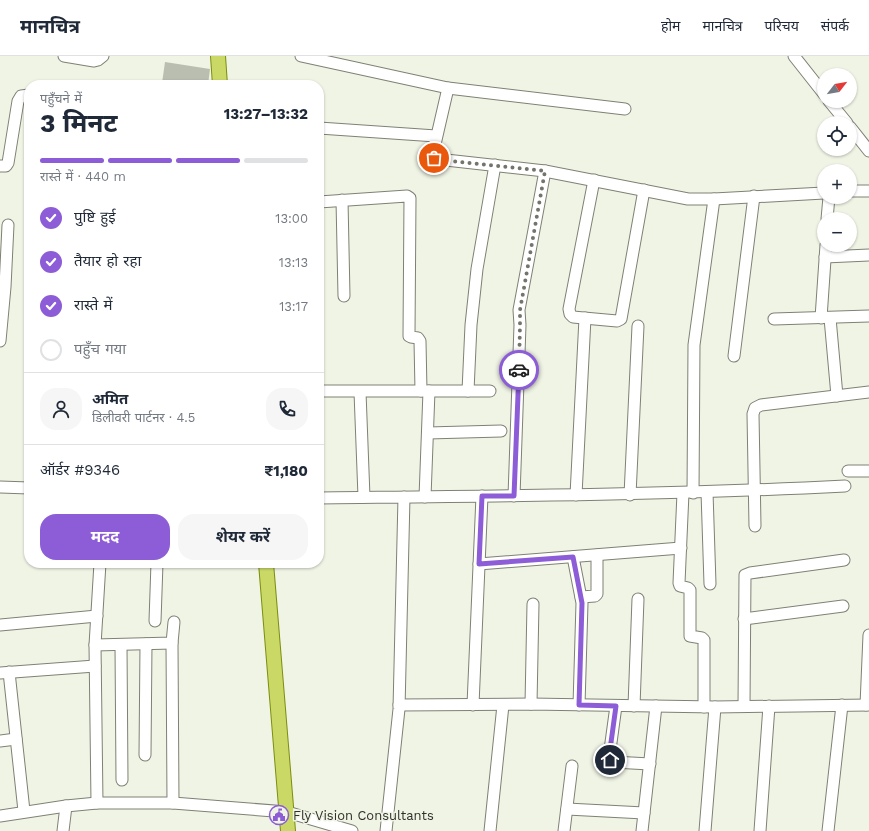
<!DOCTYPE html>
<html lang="hi">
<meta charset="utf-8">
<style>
body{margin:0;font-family:"Work Sans","Noto Sans Devanagari",sans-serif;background:#f6f6f7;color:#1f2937;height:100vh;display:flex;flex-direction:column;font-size:15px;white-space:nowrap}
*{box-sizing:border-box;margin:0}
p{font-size:13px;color:#747a83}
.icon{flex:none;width:22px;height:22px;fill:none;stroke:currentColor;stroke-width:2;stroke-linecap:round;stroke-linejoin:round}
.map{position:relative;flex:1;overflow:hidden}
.sheet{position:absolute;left:24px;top:24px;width:300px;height:488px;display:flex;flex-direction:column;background:#fff;border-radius:16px;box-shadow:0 1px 3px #0004}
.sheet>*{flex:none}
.needle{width:26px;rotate:59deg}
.tools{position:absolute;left:817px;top:12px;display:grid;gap:8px}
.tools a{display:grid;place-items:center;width:40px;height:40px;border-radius:50%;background:#fff;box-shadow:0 1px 3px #0004;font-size:20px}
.pin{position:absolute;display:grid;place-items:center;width:34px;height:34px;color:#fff;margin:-17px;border:2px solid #fff;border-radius:50%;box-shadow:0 1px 4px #0007}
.courier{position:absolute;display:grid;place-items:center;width:40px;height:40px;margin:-20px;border:3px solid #8c5dd6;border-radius:50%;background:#fff;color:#222;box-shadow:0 1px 5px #0007}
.overview em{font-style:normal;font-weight:700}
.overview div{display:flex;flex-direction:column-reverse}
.overview{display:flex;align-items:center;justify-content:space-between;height:68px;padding:0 16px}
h1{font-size:26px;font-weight:700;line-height:30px}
.bar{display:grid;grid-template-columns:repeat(4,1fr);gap:6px 4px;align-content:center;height:48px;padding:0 16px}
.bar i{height:5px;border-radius:3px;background:#e0e1e3}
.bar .active{background:#8c5dd6}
.bar p{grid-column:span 4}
.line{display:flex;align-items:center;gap:10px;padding:0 16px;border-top:1px solid #e0e1e3}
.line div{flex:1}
.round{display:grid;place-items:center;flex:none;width:42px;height:42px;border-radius:16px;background:#f6f6f7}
ol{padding:0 16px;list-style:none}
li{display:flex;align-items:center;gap:12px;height:44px}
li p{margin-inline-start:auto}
li .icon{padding:4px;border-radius:50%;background:#8c5dd6;color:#fff;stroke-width:4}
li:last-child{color:#747a83}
li i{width:22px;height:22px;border:2px solid #e0e1e3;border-radius:50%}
.action{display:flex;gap:8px;margin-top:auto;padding:8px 16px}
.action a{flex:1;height:46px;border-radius:16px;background:#8c5dd6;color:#fff;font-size:16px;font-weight:700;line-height:46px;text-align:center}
.action a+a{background:#f6f6f7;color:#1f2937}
header{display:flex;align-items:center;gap:24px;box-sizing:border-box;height:56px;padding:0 20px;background:#fff;border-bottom:1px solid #e0e1e3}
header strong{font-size:19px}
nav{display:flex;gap:22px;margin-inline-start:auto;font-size:14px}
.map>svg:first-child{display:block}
.building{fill:#babeb0}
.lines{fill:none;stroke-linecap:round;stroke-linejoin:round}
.minor-casing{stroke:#7e8174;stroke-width:13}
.major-casing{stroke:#7d8d0f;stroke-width:16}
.minor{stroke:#fff;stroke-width:11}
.major{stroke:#cad966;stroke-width:14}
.done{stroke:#73756c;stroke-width:4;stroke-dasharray:0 7.2}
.route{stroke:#8c5dd6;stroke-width:5}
.labels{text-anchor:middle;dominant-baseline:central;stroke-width:3;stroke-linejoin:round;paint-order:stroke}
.poi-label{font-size:13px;fill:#2f302b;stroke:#f0f4e5;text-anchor:start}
</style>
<header>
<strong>मानचित्र</strong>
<nav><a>होम</a><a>मानचित्र</a><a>परिचय</a><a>संपर्क</a></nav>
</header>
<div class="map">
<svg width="869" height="775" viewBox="0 0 869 775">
<rect width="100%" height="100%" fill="#f0f4e5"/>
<polygon class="building" points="165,6 210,13 208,29 174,29 162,27"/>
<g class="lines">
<g class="minor-casing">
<g id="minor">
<polyline points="64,0 94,5 98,4 103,0"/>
<polyline points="301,0 448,32 625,53"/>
<polyline points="794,0 824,38"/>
<polyline points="448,32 433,97 434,102 437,103 545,115 688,143 714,143 824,137"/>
<polyline points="829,45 847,67"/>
<polyline points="850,71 869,95"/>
<polyline points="319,72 436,80"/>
<polyline points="0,110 6,110 8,107 18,45 21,40 29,39"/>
<polyline points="594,124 569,253 570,258 573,261 617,265 621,263 644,134"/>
<polyline points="850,135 869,135"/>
<polyline points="342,144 344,240"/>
<polyline points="319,146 407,140 410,142 409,280 411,281 418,282 420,285 421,335"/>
<polyline points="827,163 829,141"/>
<polyline points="825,201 869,199"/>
<polyline points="821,262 826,189"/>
<polyline points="830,262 837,340"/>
<polyline points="774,263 869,260"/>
<polyline points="0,285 5,231 8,169"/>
<polyline points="734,300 754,140"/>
<polyline points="319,335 490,335"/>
<polyline points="468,335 471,269 477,213 495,109"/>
<polyline points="360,336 364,441"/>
<polyline points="428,377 501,375"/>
<polyline points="848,415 869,415"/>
<polyline points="0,431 29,432"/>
<polyline points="707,436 710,528"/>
<polyline points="683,437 679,527 680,530 688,532 690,534 690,580 702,582 704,584 704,651"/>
<polyline points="693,437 694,289 714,143"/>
<polyline points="576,439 585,262"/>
<polyline points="630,439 638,270"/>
<polyline points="514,440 520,269 519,254 545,115"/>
<polyline points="425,441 429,335"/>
<path d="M319,442C494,440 670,439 845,430"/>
<polyline points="755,470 753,358 755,352 761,349 869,336"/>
<polyline points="573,501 582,547 579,649"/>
<polyline points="479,508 681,492"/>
<polyline points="581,541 595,540 597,538 597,499"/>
<polyline points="744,563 843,550"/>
<polyline points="155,565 157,507"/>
<polyline points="0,569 97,560"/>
<polyline points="172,587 173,747"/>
<polyline points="95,589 172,587 174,566"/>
<polyline points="121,589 122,724"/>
<polyline points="9,616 24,755"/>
<polyline points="0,617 95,610"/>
<polyline points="531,648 533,548"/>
<polyline points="399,649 531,648 715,651 869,649"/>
<polyline points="473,649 482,440"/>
<polyline points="866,649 869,579"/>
<polyline points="616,650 609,701 610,704 613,706 650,708"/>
<polyline points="634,650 638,543"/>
<polyline points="744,650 745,519 750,517 844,504"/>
<polyline points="0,685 16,683"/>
<polyline points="145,699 146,588"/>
<polyline points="97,747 95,589 100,507"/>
<polyline points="567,753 644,757"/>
<polyline points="0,760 66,750 97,747 173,747 287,756 352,775"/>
<polyline points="63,775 66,750"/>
<polyline points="386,775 399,653 404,441"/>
<polyline points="490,775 503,649"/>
<polyline points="564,775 572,710"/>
<polyline points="642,775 656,650"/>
<polyline points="705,775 715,651"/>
<polyline points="760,775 769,650"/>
<polyline points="828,775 842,649"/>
</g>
</g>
<g class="major-casing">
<g id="major">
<polyline points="218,0 220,29"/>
<polyline points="266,507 288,775"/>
</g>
</g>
<use href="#minor" class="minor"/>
<use href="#major" class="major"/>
</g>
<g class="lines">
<polyline class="done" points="434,102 440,104 545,115 520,254 520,269 519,314"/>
<polyline class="route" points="519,314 514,440 482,440 479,508 573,501 582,547 579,649 616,650 609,701 610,704"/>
</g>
<defs>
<g id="civic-ring" transform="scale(1)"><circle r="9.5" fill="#f0f4e5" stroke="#8c5dd6" stroke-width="1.5"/><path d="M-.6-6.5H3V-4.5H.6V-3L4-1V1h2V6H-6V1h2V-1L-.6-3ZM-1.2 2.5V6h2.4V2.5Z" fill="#8c5dd6"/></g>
</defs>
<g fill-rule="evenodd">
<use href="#civic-ring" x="279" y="759"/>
</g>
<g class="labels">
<g class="poi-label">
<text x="293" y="759">Fly Vision Consultants</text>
</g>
</g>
</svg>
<div class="tools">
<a><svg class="needle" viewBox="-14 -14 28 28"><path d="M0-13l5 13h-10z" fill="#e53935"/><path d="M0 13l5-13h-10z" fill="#747a83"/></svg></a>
<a><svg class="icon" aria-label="locate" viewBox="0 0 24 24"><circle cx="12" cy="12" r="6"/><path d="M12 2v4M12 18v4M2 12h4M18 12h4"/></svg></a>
<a>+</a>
<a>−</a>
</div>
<div class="pin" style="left:434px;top:102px;background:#ea580c"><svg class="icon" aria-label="bag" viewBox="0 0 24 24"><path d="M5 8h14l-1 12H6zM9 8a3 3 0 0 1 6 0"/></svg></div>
<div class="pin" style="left:610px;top:704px;background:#1f2937"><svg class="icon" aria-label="home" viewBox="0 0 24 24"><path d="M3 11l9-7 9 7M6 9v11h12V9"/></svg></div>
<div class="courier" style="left:519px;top:314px"><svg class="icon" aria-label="car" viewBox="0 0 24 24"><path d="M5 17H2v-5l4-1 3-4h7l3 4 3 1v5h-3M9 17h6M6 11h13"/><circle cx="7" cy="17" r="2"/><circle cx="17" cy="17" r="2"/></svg></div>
<section class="sheet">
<div class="overview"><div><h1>3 मिनट</h1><p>पहुँचने में</p></div><em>13:27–13:32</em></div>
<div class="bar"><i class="active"></i><i class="active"></i><i class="active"></i><i></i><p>रास्ते में · 440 m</p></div>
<ol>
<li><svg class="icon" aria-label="check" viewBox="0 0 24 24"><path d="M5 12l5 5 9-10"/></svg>पुष्टि हुई<p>13:00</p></li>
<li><svg class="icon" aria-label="check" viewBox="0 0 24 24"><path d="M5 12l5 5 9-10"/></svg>तैयार हो रहा<p>13:13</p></li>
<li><svg class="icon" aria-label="check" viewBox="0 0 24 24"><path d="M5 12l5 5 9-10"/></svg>रास्ते में<p>13:17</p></li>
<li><i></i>पहुँच गया</li>
</ol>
<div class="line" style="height:72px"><a class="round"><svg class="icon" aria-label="person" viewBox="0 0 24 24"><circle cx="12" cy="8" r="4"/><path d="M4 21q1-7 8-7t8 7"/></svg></a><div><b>अमित</b><p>डिलीवरी पार्टनर · 4.5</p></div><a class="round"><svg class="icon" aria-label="phone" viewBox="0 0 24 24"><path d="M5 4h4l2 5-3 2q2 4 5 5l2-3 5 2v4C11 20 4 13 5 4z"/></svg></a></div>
<div class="line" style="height:52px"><div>ऑर्डर #9346</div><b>₹1,180</b></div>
<div class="action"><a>मदद</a><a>शेयर करें</a></div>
</section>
</div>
